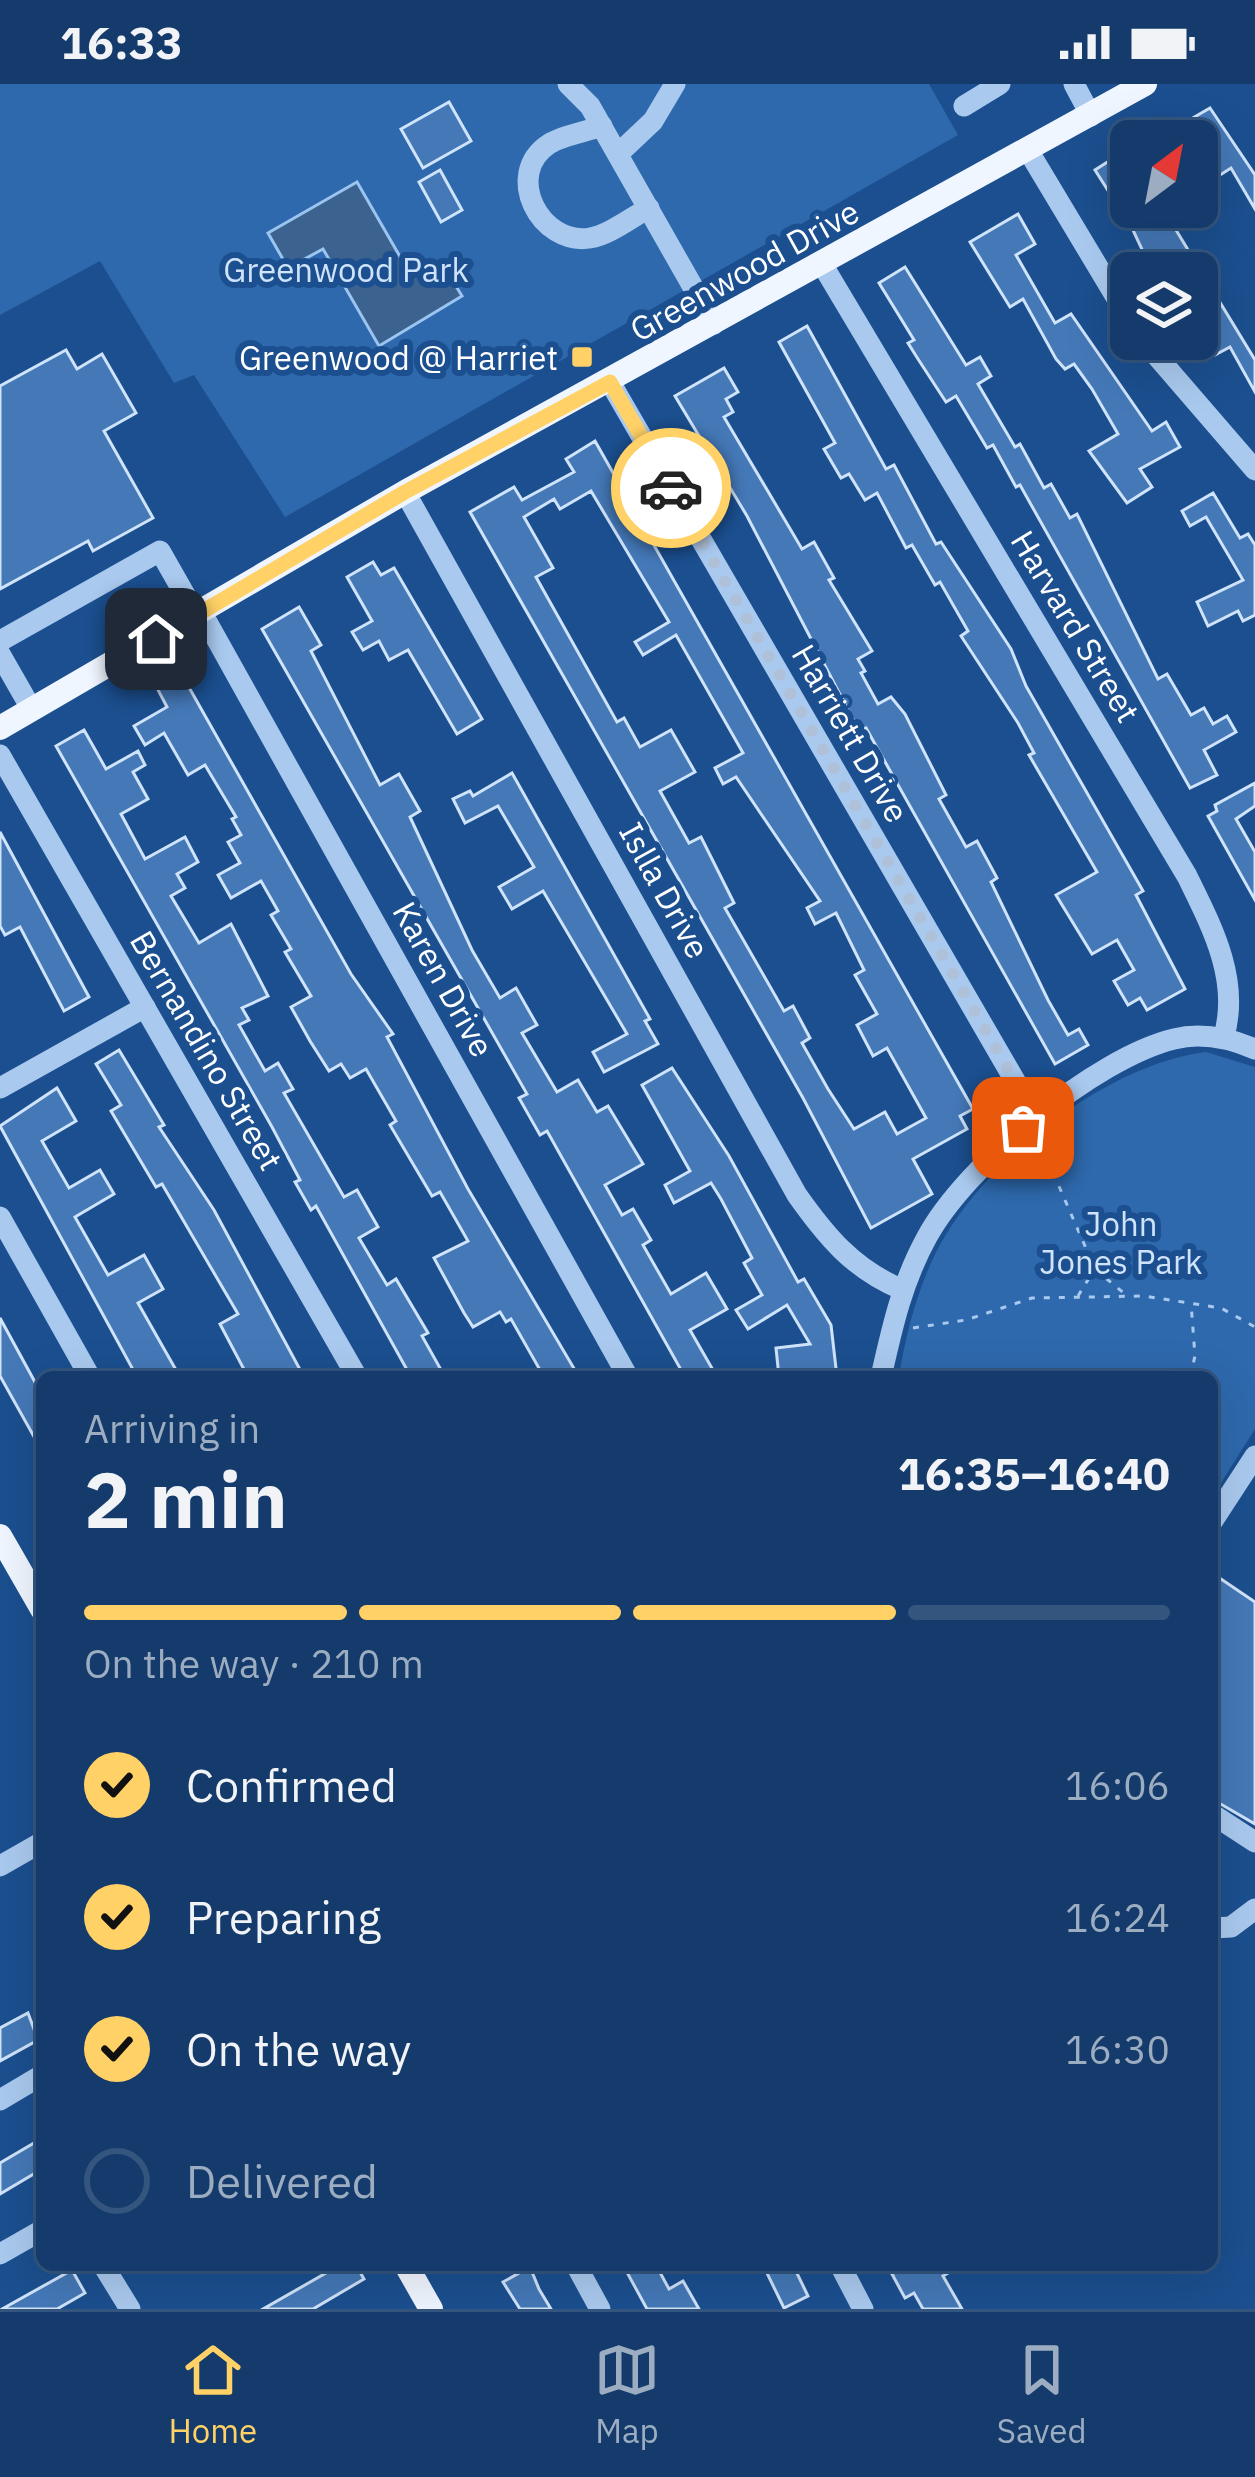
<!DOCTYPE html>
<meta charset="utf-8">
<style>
body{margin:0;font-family:"IBM Plex Sans",sans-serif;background:#1d4271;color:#f1f3f6;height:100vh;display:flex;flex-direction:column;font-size:45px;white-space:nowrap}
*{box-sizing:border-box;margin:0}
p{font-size:39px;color:#9dadc1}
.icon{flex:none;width:66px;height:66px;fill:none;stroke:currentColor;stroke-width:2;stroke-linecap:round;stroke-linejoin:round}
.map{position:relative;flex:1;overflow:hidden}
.details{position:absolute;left:36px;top:1287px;width:1182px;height:900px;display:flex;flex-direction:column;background:#143b6b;border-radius:18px;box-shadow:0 12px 48px #0002,0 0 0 3px #33557e}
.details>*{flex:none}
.needle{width:78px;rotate:32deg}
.fabs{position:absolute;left:1110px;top:36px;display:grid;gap:24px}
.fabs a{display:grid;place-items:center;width:108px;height:108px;border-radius:18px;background:#143b6b;box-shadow:0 12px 48px #0002,0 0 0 3px #33557e;font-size:60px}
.pin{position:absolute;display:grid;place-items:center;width:102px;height:102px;color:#fff;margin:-51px;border-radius:24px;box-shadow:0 6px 18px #0006}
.courier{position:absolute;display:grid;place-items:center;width:120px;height:120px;margin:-60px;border:9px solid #ffd166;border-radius:50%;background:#fff;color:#222;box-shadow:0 3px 15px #0007}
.headline em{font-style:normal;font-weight:700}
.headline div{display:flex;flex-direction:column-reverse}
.headline{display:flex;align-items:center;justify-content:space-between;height:204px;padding:0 48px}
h1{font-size:78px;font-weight:700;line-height:90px}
.bar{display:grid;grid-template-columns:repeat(4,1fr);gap:18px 12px;align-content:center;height:144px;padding:0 48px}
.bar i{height:15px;border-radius:9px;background:#33557e}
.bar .selected{background:#ffd166}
.bar p{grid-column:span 4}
ol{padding:0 48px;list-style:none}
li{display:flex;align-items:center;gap:36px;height:132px}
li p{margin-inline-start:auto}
li .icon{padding:12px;border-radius:50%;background:#ffd166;color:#111;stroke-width:4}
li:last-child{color:#9dadc1}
li i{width:66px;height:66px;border:6px solid #33557e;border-radius:50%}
.status{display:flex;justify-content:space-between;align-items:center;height:84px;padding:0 60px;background:#143b6b;direction:ltr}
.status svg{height:33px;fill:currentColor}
.dock{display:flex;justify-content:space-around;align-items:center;height:168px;border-top:3px solid #33557e;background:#143b6b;font-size:33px;color:#9dadc1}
.dock a{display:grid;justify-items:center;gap:6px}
.dock .selected{color:#ffd166}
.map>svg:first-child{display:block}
.green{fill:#2e69ad}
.water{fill:#3c6290;stroke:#9cc4f0;stroke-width:3}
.building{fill:#4478b7;stroke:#cfe3fa;stroke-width:3;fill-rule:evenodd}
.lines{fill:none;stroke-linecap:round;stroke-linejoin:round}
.path{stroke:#a9c9ee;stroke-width:3;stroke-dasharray:6 9;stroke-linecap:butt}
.minor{stroke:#a9c9ee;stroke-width:21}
.major{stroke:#f0f6ff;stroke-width:24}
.done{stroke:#afc1d8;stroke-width:12;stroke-dasharray:0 21.6}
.route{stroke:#ffd166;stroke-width:15}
.poi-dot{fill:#ffd166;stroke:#1b4f8f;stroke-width:4.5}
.labels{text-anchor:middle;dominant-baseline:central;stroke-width:12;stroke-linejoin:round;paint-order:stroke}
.park-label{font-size:33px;fill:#cfe3fa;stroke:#1b4f8f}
.street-label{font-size:33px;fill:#fff;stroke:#1b4f8f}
.poi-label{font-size:33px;fill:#fff;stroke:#1b4f8f;text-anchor:end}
</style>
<div class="status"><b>16:33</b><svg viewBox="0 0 49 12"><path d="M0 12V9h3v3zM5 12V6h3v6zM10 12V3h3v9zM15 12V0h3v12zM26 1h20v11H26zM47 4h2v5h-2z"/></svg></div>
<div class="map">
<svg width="1255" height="2225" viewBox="0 0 1255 2225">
<rect width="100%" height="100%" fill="#1b4f8f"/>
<g class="green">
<polygon points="0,0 929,0 958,51 285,433 194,291 174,299 100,177 0,231"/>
<path d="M1206,968L1255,983V1345L1212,1413V1293H899C905,1254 915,1215 931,1179C972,1085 1104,980 1206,968Z"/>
</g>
<polygon class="water" points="357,98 410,190 448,189 462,212 379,262 323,165 288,184 268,149"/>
<g class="building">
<polygon points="449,18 471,57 423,84 401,45"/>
<polygon points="1210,24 1255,91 1255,125 1231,84 1217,93 1208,78 1214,75 1191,35"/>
<polygon points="1131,63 1131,123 1162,123 1255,276 1255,308 1230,263 1215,271 1197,236 1197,189 1153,189 1119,116 1116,119 1095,86"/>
<polygon points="440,86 462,126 441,138 419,98"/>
<polygon points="1018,130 1035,160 1016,171 1055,239 1071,230 1152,347 1166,338 1180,363 1140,385 1152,403 1127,419 1089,367 1118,350 1092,305 1074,280 1065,285 1056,275 1023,215 1010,223 970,158"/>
<polygon points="905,183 966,281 980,273 991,292 978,300 1015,363 1020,360 1044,404 1051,400 1070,434 1077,430 1158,595 1167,590 1191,631 1204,624 1213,640 1227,632 1236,648 1204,666 1217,691 1190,704 1020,401 1016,403 993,361 987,364 956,312 946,318 918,275 908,259 914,256 879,199"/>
<polygon points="807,242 886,385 894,381 936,460 941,458 1011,565 1026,602 1143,807 1136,811 1185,905 1147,926 1140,914 1128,921 1114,897 1134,886 1117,856 1092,870 1056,811 1097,788 1029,671 1034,669 1018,639 961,552 968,547 940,498 935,501 912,461 906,464 877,409 865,416 849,390 841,394 824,365 835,359 779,258"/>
<polygon points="66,266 77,285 102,270 136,329 104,347 153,434 93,467 88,457 0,505 0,302"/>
<polygon points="724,284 738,308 726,315 733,328 724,333 802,465 814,458 834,494 829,496 872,567 858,575 865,587 861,589 878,620 891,613 905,630 946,711 939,715 966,763 977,757 997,794 991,798 1048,916 1068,951 1079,945 1088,961 1055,980 866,644 859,647 747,432 675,312"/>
<path d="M595,357L973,1025L960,1032L967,1045L913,1075L932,1110L871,1144L803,1014L470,428L514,403L522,416L574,388L566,375ZM591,407L669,538L635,558L643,571L676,551L743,669L715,684L723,700L736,693L820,817L807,824L815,840L836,829L864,886L855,891L877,930L857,941L873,972L887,964L926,1034L897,1050L885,1028L854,1045L828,1005L802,959L810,954L793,922L784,927L725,824L734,819L701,753L689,759L660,707L695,688L671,646L640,663L624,634L617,638L536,493L553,484L524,433L554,415L560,425Z"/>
<polygon points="1213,409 1240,454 1248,450 1255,461 1255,531 1243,537 1238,527 1208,542 1197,518 1243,496 1206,433 1190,442 1182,427"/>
<polygon points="373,478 381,491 394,484 482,635 457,650 408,566 389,576 379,557 363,566 352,548 372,537 347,493"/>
<polygon points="299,523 321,561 311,567 380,701 399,690 420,727 410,733 472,866 500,914 516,904 537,941 522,949 557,1008 578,996 597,1028 608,1022 643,1080 605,1101 622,1131 633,1125 651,1156 643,1161 671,1210 706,1189 727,1225 690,1246 717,1293 685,1293 547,1047 540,1051 519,1014 527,1010 262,545"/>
<polygon points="182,591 351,890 393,950 387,953 468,1105 579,1293 544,1293 511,1235 506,1238 500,1228 473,1243 464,1229 434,1174 468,1157 440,1108 432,1112 390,1041 396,1037 366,985 350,994 341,980 329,987 310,957 291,923 311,912 285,868 291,865 271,831 278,827 261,797 231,814 218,791 240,779 228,758 241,751 232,735 236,733 205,681 188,691 164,649 145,661 134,642 167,623 157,604"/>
<polygon points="84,646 106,685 138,667 145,681 133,688 148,715 121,730 145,775 185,753 198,778 177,790 185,804 171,812 199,859 231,840 268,912 242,924 249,936 239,941 265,987 278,979 293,1005 284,1009 344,1113 357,1106 378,1143 359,1154 387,1201 396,1195 428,1249 422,1252 445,1293 411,1293 316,1122 311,1126 295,1098 300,1096 272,1043 56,662"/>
<polygon points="512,689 650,935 645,937 658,960 604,988 593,968 627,950 543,807 512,825 499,803 534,783 498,722 465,739 453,715 470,707 473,712"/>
<polygon points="1255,699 1255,722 1236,735 1255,768 1255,816 1208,732 1217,727 1215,721"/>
<polygon points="0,748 89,913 64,927 20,843 5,851 0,842"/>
<polygon points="119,966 164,1041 159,1043 214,1126 304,1293 248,1293 220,1240 238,1230 162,1100 156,1103 111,1027 121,1021 96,980"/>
<polygon points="672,984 729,1072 798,1198 804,1195 831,1241 837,1293 779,1293 776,1264 810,1260 787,1221 748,1245 736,1226 762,1211 744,1179 752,1174 721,1115 711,1099 674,1119 665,1101 690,1087 642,1001"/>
<polygon points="57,1004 76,1037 42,1057 69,1104 100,1086 114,1110 75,1133 108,1191 144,1171 163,1205 138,1219 180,1293 137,1293 0,1042"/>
<polygon points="0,1234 42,1311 42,1367 0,1292"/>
<polygon points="1221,1495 1255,1518 1255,1740 1212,1715 1212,1509"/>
<polygon points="28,1929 38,1956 0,1977 0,1944"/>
<polygon points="34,2059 42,2085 0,2110 0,2079"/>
<polygon points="340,2181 356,2181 364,2195 313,2225 263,2225"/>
<polygon points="623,2181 656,2181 669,2205 683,2197 699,2225 647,2225"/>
<polygon points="763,2181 793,2181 808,2212 784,2224"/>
<polygon points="908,2181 962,2181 943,2192 962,2225 923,2225 914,2209 905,2214 892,2190"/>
<polygon points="530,2183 539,2205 551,2225 520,2225 503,2198"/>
<polygon points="72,2186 85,2209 57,2225 2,2225"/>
</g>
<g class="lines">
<g class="path">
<polyline points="1041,1061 1095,1185 1126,1211"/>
<polyline points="1078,1212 1094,1186"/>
<polyline points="913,1244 966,1236 1032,1214 1144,1212 1221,1224 1255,1243"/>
<polyline points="1190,1293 1195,1272 1191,1219"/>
</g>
<g class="minor">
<polyline points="568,0 590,22 714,240"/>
<polyline points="1074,0 1091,32"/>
<polyline points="964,22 1000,0"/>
<path d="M602,42C586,48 563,51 549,60C503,90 540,162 590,154C609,151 632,133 649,124"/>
<polyline points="1029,68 1131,238"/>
<polyline points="618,70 653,37 675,0"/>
<path d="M822,180L1187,792C1212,843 1240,895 1224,952"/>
<polyline points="1142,255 1255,386"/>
<polyline points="610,298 1036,1033"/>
<path d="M405,408L797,1111C826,1152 853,1185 901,1205"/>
<polyline points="202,529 628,1293"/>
<polyline points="0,557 160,467 197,532"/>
<polyline points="0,570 32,626"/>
<polyline points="0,671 357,1293"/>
<polyline points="0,1004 145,923"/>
<polyline points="0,1133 90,1293"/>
<path d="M881,1293C892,1244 902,1198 927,1153C965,1082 1095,974 1174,955C1202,948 1229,954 1255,965"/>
<polyline points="1212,1438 1255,1372"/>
<polyline points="1212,1730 1255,1758"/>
<polyline points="0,1782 42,1758"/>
<polyline points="1212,1844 1231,1843 1255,1825"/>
<polyline points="0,2016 42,1991"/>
<polyline points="0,2170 42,2146"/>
<polyline points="103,2181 130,2225"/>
<polyline points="576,2181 600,2225"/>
<polyline points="840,2181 863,2225"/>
</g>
<g class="major">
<polyline points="0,644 405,408 1145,0"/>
<polyline points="0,1452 42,1525"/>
<polyline points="406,2181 431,2225"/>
</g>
</g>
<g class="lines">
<polyline class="done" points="671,404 1036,1033 1023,1044"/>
<polyline class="route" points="156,555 405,408 610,298 671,404"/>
</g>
<rect class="poi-dot" x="570" y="261" width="24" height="24" rx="6"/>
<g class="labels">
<g class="park-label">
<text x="346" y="185">Greenwood Park</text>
<text x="1121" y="1139">John<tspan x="1121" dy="38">Jones Park</tspan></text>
</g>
<g class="street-label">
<text transform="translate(744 186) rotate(-29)">Greenwood Drive</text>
<text transform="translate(1076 542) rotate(59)">Harvard Street</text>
<text transform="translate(851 649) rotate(60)">Harriett Drive</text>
<text transform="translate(665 806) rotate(61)">Islla Drive</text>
<text transform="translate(444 895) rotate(61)">Karen Drive</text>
<text transform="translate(207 966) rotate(60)">Bernandino Street</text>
</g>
<g class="poi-label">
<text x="558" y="273">Greenwood @ Harriet</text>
</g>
</g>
</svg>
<div class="fabs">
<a><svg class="needle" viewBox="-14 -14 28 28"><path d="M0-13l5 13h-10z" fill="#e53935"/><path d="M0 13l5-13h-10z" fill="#9dadc1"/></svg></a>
<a><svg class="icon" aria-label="layers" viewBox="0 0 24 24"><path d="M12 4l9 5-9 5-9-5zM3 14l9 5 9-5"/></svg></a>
</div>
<div class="pin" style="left:1023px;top:1044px;background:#ea580c"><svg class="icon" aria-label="bag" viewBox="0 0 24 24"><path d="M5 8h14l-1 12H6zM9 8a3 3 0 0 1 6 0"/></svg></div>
<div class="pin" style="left:156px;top:555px;background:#1f2937"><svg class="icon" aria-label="home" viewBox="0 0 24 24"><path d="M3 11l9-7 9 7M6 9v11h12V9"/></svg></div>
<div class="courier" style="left:671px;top:404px"><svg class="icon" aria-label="car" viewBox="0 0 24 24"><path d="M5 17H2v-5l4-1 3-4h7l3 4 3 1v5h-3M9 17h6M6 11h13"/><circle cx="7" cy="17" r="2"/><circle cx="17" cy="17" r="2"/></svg></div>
<section class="details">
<div class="headline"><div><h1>2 min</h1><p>Arriving in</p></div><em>16:35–16:40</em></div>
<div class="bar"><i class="selected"></i><i class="selected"></i><i class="selected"></i><i></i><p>On the way · 210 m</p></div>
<ol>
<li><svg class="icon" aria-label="check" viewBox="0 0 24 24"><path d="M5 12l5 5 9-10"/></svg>Confirmed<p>16:06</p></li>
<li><svg class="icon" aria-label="check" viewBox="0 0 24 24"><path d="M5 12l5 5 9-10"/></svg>Preparing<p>16:24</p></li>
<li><svg class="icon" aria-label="check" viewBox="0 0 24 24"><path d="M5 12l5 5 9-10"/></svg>On the way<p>16:30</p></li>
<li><i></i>Delivered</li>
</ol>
</section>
</div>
<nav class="dock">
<a class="selected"><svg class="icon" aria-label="home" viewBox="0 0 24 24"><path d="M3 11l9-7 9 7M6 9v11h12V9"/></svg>Home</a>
<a><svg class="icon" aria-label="map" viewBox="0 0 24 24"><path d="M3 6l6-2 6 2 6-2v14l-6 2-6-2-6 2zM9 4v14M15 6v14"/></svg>Map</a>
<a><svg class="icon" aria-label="saved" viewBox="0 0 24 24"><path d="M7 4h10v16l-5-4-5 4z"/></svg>Saved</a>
</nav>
